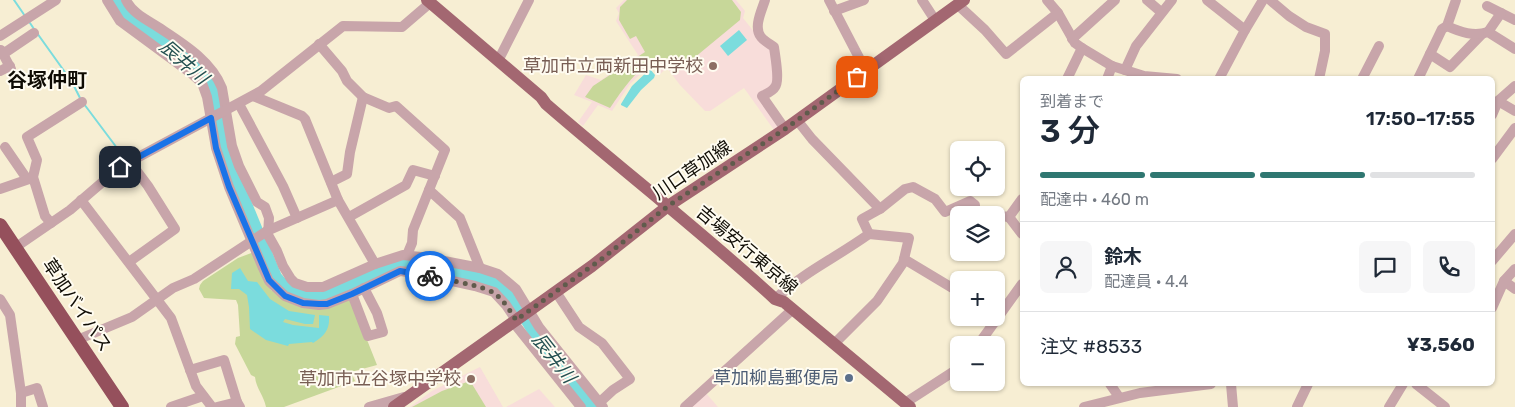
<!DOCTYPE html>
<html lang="ja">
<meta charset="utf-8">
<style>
body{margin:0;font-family:Rubik,"Noto Sans JP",sans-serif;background:#f6f6f7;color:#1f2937;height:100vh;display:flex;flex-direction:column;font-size:19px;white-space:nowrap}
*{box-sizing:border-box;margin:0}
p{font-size:16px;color:#747a83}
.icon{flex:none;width:28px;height:28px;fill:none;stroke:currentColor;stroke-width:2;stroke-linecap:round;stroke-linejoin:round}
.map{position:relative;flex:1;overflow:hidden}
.drawer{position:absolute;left:1020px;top:76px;width:475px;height:310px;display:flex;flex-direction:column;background:#fff;border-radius:8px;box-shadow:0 1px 4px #0004}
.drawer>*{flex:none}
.controls{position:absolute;left:950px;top:141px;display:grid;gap:10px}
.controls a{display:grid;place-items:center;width:55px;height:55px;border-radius:8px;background:#fff;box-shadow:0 1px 4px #0004;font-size:25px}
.pin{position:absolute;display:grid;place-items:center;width:42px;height:42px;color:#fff;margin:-21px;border-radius:10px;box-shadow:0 2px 8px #0006}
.courier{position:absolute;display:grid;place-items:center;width:50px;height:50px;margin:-25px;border:4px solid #1a73e8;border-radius:50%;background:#fff;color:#222;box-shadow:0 1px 6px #0007}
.overview em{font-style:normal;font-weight:600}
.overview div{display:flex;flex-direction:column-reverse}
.overview{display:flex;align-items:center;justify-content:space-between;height:85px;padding:0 20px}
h1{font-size:32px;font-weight:600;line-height:38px}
.bar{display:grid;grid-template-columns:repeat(4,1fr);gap:8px 5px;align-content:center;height:60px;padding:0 20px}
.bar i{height:6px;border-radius:4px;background:#e0e1e3}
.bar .active{background:#2f7771}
.bar p{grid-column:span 4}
.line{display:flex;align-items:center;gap:12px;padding:0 20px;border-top:1px solid #e0e1e3}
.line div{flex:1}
.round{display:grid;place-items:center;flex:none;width:52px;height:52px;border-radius:8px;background:#f6f6f7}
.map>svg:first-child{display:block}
.education{fill:#f8ddda}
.green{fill:#c7d799}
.water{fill:#7bdcdd}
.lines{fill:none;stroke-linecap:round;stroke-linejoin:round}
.stream{stroke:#7bdcdd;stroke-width:2}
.river{stroke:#7bdcdd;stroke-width:12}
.minor{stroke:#c8a5aa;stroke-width:10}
.major{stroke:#a36771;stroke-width:12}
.highway{stroke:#95505c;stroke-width:14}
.done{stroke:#605b4c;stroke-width:5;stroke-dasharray:0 9}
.route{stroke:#1a73e8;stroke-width:6}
.education-dot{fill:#8d6e63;stroke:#fffcf1;stroke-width:2}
.service-dot{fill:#5c6f8a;stroke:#fffcf1;stroke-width:2}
.labels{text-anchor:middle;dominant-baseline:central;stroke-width:4;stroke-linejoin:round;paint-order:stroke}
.education-label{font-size:18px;fill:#785e54;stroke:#fffcf1;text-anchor:end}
.street-label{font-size:18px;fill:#0f0c04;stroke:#fffcf1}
.service-label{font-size:18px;fill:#4e5e75;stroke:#fffcf1;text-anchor:end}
.water-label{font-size:19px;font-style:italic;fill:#245051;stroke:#fffcf1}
.quarter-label{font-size:20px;font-weight:bold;fill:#0f0c04;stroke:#fffcf1}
</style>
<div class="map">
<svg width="1515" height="407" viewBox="0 0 1515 407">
<rect width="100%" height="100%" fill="#f7eed3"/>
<g class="education">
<polygon points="624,0 736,0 745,11 743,18 759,38 773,48 775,83 759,95 780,126 774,130 744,88 710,111 705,111 680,85 667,68 660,74 651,64 630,84 612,111 598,105 583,126 578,122 592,102 574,95 586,75 601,80 638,55 616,21 619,13 616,8"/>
<polygon points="480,367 503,407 410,407 432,391"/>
<polygon points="539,389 555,407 506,407"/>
<polygon points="705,392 718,407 690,407"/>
</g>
<g class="green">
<path d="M627,0H732L741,12L740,20L677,72L669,62L663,64L658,57C637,68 623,89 610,108L585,97L593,86L645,52L636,36L630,39L619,20L620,7Z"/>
<path d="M254,252L271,290L304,308L350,297L377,365L351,372L355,381L284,407H266C264,396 256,388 255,377L251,375L235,344L236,337L240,336L238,305L236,300L204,298L199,289L200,285L203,281L238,258Z"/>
<polygon points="467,382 472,384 486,407 412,407 442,391"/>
</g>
<g class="water">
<polygon points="739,30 747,40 728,56 720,46"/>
<polygon points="650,69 655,75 654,78 641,90 627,108 621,105 621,104 632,86"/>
<path d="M240,268L248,281L257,282L270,299L289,311L315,315L313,324H305L285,319L283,322L293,325L319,328V315L329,316C330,329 325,336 313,343L312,342L289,344L288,346L266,340L250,329L249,307L247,295L239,289H231L232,273Z"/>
</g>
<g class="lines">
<g class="stream">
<polyline points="14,0 25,16"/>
<polyline points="30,23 34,29"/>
<polyline points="37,33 72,82 80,98"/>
<polyline points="84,104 126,160"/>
</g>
<path class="river" d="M116,0L119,5L130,19L188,60L202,71L212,85L228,160L276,277C302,310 328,295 359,281C372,275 385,270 398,265C420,264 490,275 505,290C517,302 528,324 538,338C555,361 576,383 593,407"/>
<g class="minor">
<polyline points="107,0 120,21 192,74 202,83 207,97 216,148 229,187 263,268 269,281 285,296 303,303 319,305 327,304 352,294 400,271 416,273 475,286 494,292 506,305 516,320"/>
<path d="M126,0C132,13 147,20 158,27C182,43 211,60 222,88L232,146L239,166L257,202L265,207L269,218L268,235L277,251L283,266L291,279L295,283L307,287H323L375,264L403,255L429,258L480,268L498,274L516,289L539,327L603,407"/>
<path d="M765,0C762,10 753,27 761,37C764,41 770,44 774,47C775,55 780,81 775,87C773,91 766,94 762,96L785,129"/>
<polyline points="829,0 866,71"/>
<polyline points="922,0 935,20"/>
<polyline points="1047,0 1058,13 1075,43 1082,48 1112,66 1125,70 1144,76 1177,79"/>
<polyline points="1147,0 1161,12"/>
<polyline points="1207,0 1245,30 1219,79"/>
<polyline points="1270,0 1289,16 1306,27 1325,34 1325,51 1319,79"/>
<polyline points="1456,0 1447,26 1442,29 1430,54 1450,67 1482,34"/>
<polyline points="958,5 985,30 1006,54 1058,13"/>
<polyline points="1487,6 1515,20"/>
<polyline points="834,11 864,0"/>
<path d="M1447,26C1460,32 1474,37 1488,32L1515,49"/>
<polyline points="1245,30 1263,0"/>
<polyline points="1488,32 1501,13"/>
<polyline points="0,36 56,0"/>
<polyline points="1072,39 1115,0"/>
<polyline points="319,44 342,71 347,81 363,97 389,108 396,106 445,150 413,230 412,243 407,255"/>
<polyline points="1,50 11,69"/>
<polyline points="3,54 34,33"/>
<polyline points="498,61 529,0"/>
<polyline points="1125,70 1136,46 1172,0"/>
<polyline points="0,71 10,66"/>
<polyline points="1067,79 1082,48"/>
<polyline points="1107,79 1112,66"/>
<polyline points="1362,79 1379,46"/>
<polyline points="1418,79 1430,54"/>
<polyline points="253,96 302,116 305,119 338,200 375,264"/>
<polyline points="1498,101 1515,111"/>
<polyline points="239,104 283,186 297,218"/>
<polyline points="1492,115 1498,101 1515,86"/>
<polyline points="797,120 812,139 880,209"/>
<polyline points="5,147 27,179"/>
<polyline points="1492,159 1515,128"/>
<polyline points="331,182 347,174 350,152 363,97"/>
<polyline points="0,189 32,178"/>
<polyline points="429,190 460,218 480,268"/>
<polyline points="1022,199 1009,217 1022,234"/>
<polyline points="81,200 171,318 196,386 212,407"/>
<polyline points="349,217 406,185 413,170 435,176"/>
<polyline points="996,218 1001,216 1009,217"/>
<polyline points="51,223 45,216 33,177 37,160 27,137 82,102"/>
<polyline points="16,247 70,210 120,167 261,91 343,26 402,27 430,3"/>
<polyline points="904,259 959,292"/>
<polyline points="1492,261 1515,234"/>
<polyline points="129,262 175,229 148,186 130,162"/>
<polyline points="1504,281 1515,289"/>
<polyline points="556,292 579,327 602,343 630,379 613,390 600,402"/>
<polyline points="352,294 368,336 383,332 377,313 364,288"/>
<polyline points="0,299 10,315 21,393 21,407"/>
<path d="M775,299C804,272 837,257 869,234L862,219L880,209L905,189L913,187L935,199L945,212L970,201L975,205V212L981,215"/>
<polyline points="1492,308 1504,281 1515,269"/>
<polyline points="513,322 581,407"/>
<polyline points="77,340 132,317 173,288 194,279 267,231 338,200"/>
<polyline points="834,344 877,301 903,263 909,238 869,234"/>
<polyline points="978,345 1022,284"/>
<polyline points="190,370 224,360 237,402 240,407"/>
<polyline points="1110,384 1119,397"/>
<polyline points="1231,384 1233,407"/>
<polyline points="1416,384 1445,407"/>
<polyline points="21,393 37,388 43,407"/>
<polyline points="905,403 959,368"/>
<polyline points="171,407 203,396"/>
<polyline points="217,407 237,402"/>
<polyline points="369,407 404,397"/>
<polyline points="685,407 792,310"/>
<polyline points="1084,407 1140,393 1211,384"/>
<polyline points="1297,407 1308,384"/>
<polyline points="1389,407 1403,384"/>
</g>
<g class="major">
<path d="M427,0L541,97L546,104C622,170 701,231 775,299L784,302L910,407"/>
<polyline points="394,407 592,266 668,206 785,129 964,0"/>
</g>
<polyline class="highway" points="0,225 122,407"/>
</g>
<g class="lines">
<path class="done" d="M430,276C444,279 484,286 494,293C503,299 510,311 516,320L603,258L668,206L785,129L857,77"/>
<polyline class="route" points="120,167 211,118 216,148 229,187 269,280 285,296 303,303 319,304 327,304 352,294 400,271 430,276"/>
</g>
<g class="education-dot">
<circle cx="713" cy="66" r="5"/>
<circle cx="471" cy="379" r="5"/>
</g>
<circle class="service-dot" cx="849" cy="378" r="5"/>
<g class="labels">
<g class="education-label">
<text x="703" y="66">草加市立両新田中学校</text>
<text x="461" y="379">草加市立谷塚中学校</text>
</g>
<g class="street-label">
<text transform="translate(692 170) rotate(-34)">川口草加線</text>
<text transform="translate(747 250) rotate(40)">吉場安行東京線</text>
<text transform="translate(77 305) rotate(56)">草加バイパス</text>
</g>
<g class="service-label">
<text x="839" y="378">草加柳島郵便局</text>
</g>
<g class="water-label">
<text transform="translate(184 62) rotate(41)">辰井川</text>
<text transform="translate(554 358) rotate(52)">辰井川</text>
</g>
<g class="quarter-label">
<text x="47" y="80">谷塚仲町</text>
</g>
</g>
</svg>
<div class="controls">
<a><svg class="icon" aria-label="locate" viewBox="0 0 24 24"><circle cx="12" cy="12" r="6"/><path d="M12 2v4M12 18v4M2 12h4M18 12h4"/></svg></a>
<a><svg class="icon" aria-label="layers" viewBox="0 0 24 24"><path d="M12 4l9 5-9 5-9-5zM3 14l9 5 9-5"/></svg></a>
<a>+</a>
<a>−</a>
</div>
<div class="pin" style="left:857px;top:77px;background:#ea580c"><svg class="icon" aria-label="bag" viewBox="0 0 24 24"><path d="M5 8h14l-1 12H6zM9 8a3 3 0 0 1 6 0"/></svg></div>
<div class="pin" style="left:120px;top:167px;background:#1f2937"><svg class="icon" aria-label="home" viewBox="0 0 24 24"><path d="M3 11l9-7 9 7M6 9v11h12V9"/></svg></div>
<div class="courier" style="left:430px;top:276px"><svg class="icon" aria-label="bike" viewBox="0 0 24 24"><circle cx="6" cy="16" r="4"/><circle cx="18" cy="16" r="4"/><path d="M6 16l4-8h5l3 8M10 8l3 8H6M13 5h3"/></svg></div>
<section class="drawer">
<div class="overview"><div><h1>3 分</h1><p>到着まで</p></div><em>17:50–17:55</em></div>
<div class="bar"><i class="active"></i><i class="active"></i><i class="active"></i><i></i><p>配達中 · 460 m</p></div>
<div class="line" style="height:90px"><a class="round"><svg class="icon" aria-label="person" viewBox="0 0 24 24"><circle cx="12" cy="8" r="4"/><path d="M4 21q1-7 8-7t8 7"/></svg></a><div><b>鈴木</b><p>配達員 · 4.4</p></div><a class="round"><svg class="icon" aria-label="chat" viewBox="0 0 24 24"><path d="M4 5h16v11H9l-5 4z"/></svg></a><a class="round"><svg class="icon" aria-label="phone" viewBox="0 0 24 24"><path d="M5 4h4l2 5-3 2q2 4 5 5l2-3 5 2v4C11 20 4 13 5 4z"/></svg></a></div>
<div class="line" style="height:65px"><div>注文 #8533</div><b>¥3,560</b></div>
</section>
</div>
